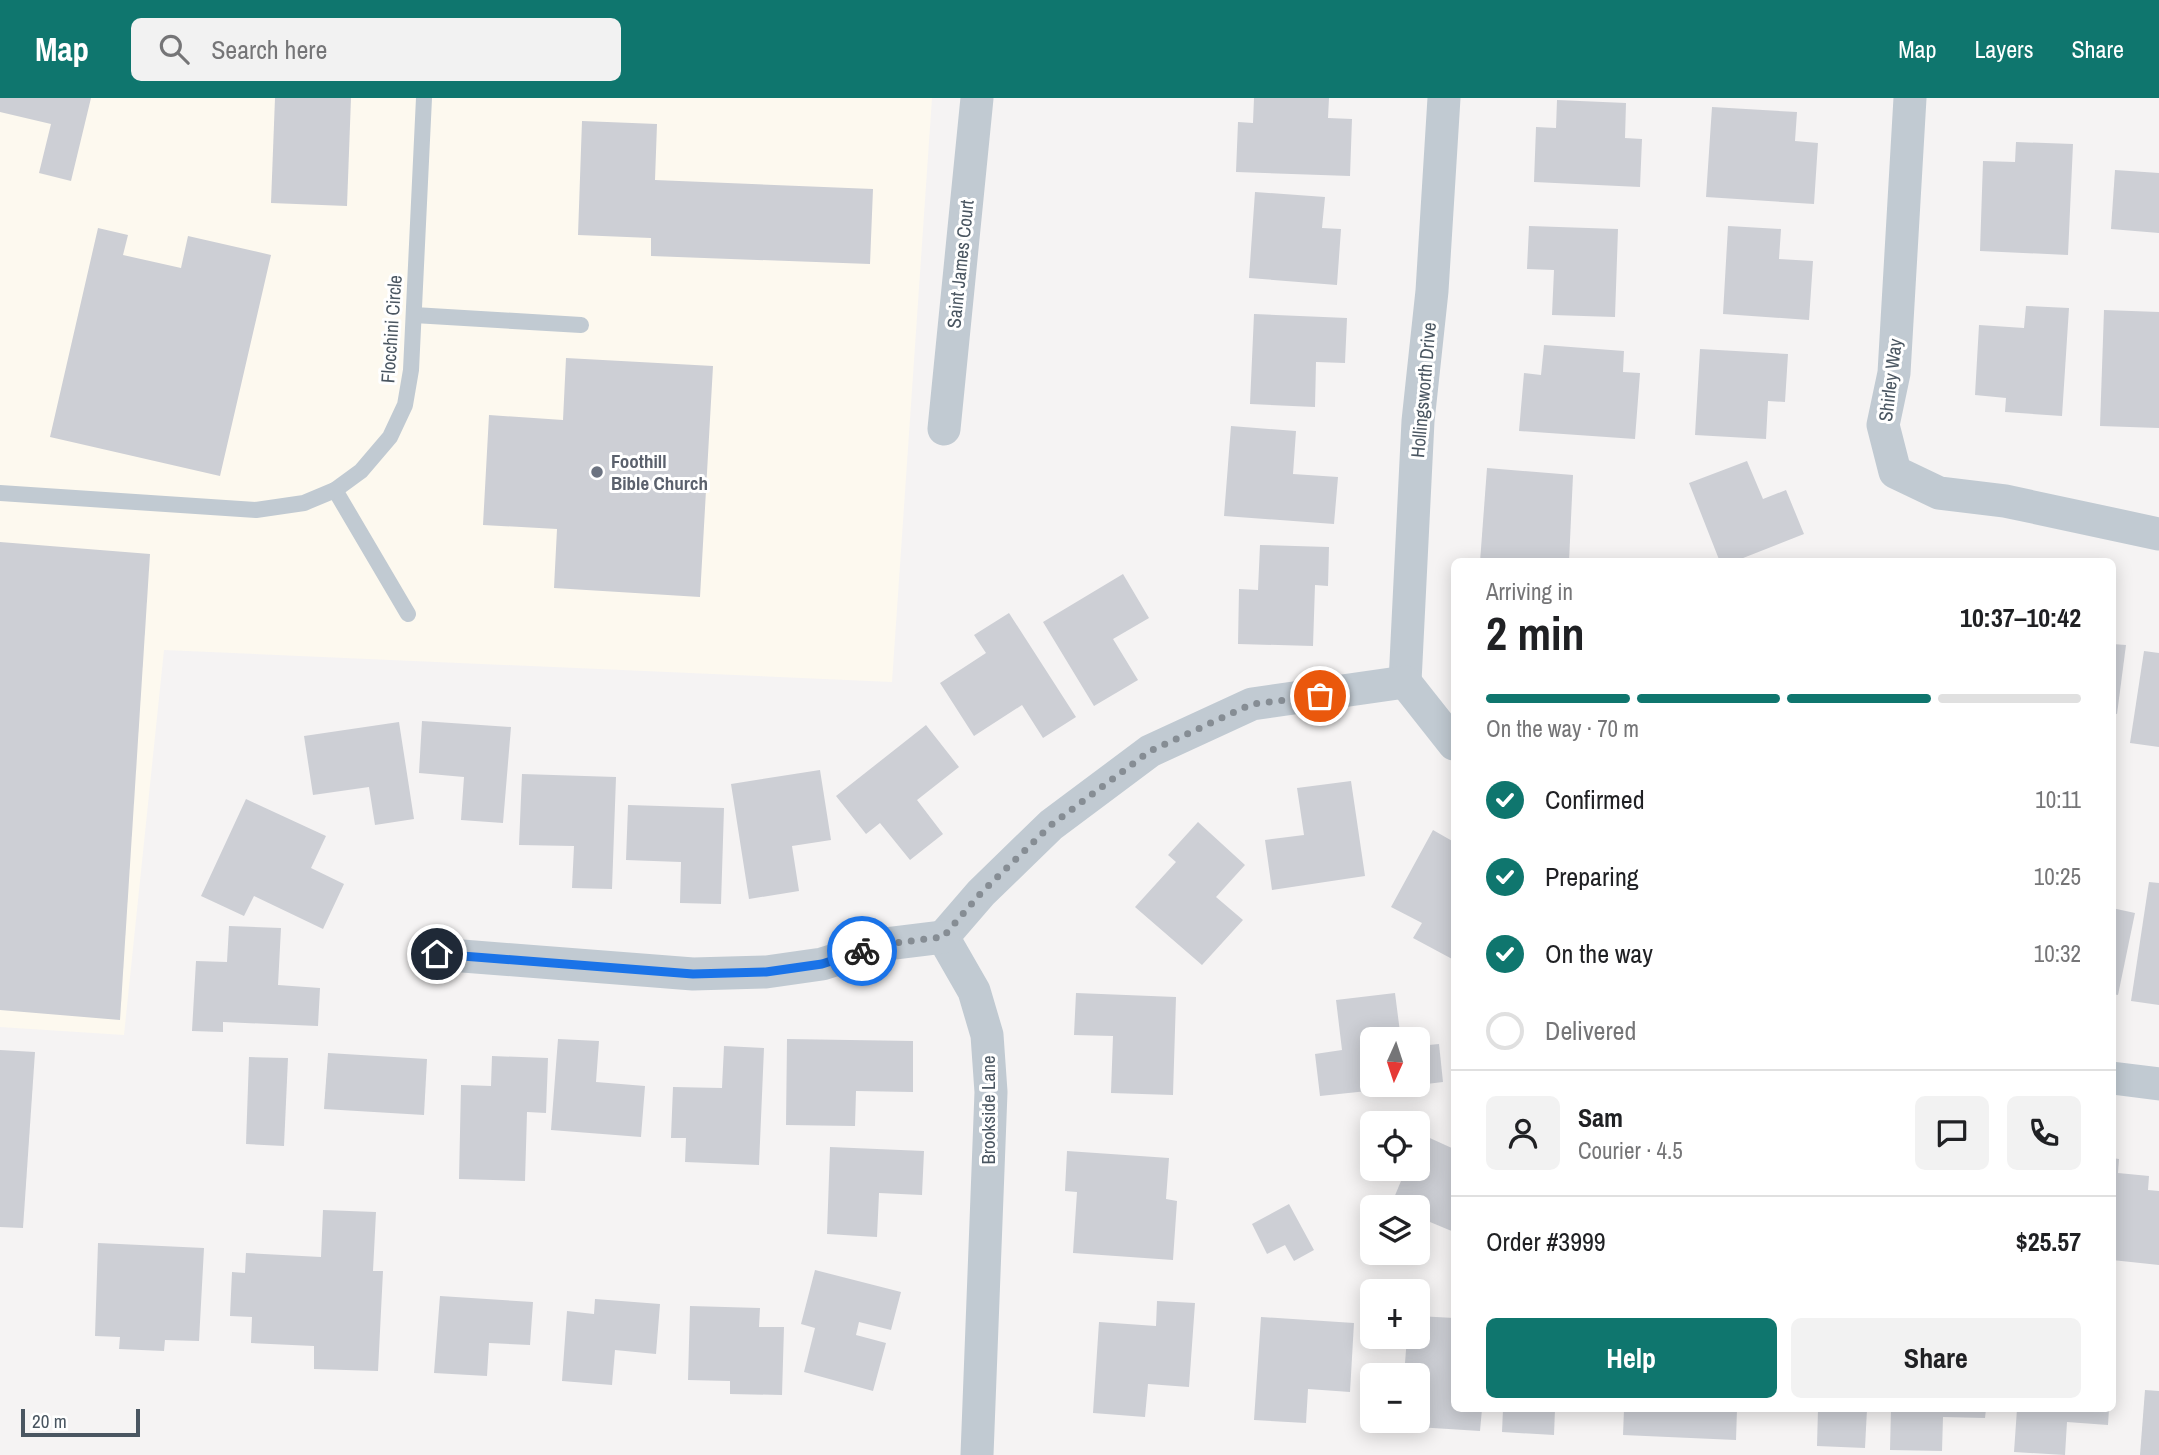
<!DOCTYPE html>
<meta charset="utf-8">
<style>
body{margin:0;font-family:"Archivo Narrow",sans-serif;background:#f2f2f2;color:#202124;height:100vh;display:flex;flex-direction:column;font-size:26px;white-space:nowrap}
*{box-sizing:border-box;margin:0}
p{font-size:23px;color:#757577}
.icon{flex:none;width:38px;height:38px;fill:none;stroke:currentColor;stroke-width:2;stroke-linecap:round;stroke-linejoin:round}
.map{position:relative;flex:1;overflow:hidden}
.details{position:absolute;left:1451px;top:460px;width:665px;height:854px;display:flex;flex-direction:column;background:#fff;border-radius:10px;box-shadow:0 4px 18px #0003}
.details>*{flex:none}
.needle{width:46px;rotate:183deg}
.controls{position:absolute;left:1360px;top:929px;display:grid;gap:14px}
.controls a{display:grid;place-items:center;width:70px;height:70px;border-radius:10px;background:#fff;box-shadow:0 4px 18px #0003;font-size:35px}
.scale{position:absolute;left:21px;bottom:18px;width:119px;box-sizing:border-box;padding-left:7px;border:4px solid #4a5661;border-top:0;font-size:19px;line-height:24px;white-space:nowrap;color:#4a5661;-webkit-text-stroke:5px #fff;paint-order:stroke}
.pin{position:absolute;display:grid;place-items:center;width:60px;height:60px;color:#fff;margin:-30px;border:4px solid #fff;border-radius:50%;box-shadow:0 2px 7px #0007}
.courier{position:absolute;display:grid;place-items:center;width:70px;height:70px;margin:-35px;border:5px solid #1a73e8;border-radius:50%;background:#fff;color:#222;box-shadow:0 2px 9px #0007}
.overview em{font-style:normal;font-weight:700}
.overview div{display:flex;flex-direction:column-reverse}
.overview{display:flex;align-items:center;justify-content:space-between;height:119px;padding:0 35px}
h1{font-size:46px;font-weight:700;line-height:52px}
.bar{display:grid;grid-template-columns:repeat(4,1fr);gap:10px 7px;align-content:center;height:84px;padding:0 35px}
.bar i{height:9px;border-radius:5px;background:#e0e0e0}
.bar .on{background:#0f766e}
.bar p{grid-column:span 4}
.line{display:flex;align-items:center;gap:18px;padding:0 35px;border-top:2px solid #e0e0e0}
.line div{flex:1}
.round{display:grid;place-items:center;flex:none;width:74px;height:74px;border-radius:10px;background:#f2f2f2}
ol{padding:0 35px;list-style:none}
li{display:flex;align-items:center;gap:21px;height:77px}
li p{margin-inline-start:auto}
li .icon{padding:7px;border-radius:50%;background:#0f766e;color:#fff;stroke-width:4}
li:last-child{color:#757577}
li i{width:38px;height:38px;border:4px solid #e0e0e0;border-radius:50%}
.primary-button{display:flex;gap:14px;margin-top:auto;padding:14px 35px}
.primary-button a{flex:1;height:80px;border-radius:10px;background:#0f766e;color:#fff;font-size:28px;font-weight:700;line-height:80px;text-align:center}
.primary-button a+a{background:#f2f2f2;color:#202124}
header{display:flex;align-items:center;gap:42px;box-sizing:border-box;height:98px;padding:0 35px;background:#0f766e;color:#fff}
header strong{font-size:33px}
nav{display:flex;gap:38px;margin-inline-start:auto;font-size:24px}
.search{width:490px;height:63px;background:#f2f2f2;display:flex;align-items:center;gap:18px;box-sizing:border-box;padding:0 24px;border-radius:10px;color:#757577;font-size:26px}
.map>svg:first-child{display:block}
.commercial{fill:#fdf9ef}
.building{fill:#cdcfd5}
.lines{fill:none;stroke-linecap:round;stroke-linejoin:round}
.service{stroke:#c1cad2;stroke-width:16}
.minor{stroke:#c1cad2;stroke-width:33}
.done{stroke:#868d94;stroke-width:7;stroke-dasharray:0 12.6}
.route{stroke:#1a73e8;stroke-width:9}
.worship-dot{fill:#6b7280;stroke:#fff;stroke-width:2.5}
.labels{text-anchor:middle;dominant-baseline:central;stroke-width:6;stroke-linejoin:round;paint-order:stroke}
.street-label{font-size:19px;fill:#4a5661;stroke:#fff}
.worship-label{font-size:19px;font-weight:bold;fill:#5b616d;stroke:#fff;text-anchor:start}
</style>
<header>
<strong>Map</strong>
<div class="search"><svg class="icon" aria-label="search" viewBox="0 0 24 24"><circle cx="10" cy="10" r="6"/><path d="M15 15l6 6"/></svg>Search here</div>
<nav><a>Map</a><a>Layers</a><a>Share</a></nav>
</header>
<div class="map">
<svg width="2159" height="1357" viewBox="0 0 2159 1357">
<rect width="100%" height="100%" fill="#f5f3f3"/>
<polygon class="commercial" points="0,0 932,0 892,584 164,552 124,937 0,929"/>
<g class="building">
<polygon points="0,0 91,0 71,83 39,75 51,26 0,14"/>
<polygon points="275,0 351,0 347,108 271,105"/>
<polygon points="1254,0 1329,0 1328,20 1352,21 1350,78 1236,74 1238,24 1253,25"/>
<polygon points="1557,2 1626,5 1625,40 1642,41 1640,89 1534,84 1536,29 1556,30"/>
<polygon points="1712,9 1797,14 1795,43 1818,45 1814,106 1706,99"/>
<polygon points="582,23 657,26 655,82 873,91 870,166 651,158 651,140 578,137"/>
<polygon points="2016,44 2073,46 2068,157 1980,153 1983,63 2015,64"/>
<polygon points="2115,72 2159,75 2159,135 2111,131"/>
<polygon points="1255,94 1325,99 1322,130 1341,131 1337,187 1249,180"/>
<polygon points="1529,128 1618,131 1615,219 1552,217 1554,172 1527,171"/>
<polygon points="1728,128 1781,131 1779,161 1813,163 1809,222 1723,216"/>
<polygon points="98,130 128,137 123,157 181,170 188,138 271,157 220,378 50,339"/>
<polygon points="2026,208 2069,210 2062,318 2005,314 2006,300 1975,297 1979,227 2024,230"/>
<polygon points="2104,212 2159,214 2159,330 2100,328"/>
<polygon points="1254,216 1347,220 1345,265 1316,264 1315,309 1250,306"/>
<polygon points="1544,247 1624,253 1623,274 1640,275 1635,341 1519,333 1524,275 1541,277"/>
<polygon points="1700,251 1788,256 1785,304 1768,303 1766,341 1695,337"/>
<polygon points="566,260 713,268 700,499 554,490 557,431 483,427 489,317 563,322"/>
<polygon points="1231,328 1296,333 1293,376 1338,379 1334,426 1224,418"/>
<polygon points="1747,363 1763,401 1786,392 1804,436 1733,464 1720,464 1689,385"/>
<polygon points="1487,370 1573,377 1569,464 1480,464"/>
<polygon points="0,444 150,456 120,922 0,912"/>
<polygon points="1260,447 1329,449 1328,488 1315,487 1313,548 1238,546 1239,491 1258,492"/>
<polygon points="1123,476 1149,520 1113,541 1138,582 1094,608 1043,524"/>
<polygon points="1009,515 1076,619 1043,640 1022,607 974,638 940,585 986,555 974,537"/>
<polygon points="2112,546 2126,547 2117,616 2112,615"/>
<polygon points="2144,553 2159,555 2159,649 2130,645"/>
<polygon points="422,623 511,629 503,725 461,722 464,679 419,675"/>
<polygon points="399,624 414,721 375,727 369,689 313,697 304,638"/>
<polygon points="926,627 959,669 917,702 943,736 910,762 880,725 866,736 836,698"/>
<polygon points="820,672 831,742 792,748 799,793 749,801 731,686"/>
<polygon points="522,676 616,679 612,791 572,790 574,748 519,747"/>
<polygon points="1351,683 1365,778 1272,792 1265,742 1304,737 1297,690"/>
<polygon points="246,701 326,738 311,770 344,786 323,831 254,798 244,818 201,798"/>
<polygon points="628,707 724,710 721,806 680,805 681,764 626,762"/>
<polygon points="1198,724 1245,767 1216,799 1243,822 1202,867 1135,809 1176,764 1168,757"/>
<polygon points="1433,732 1454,744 1454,862 1413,840 1422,825 1391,809"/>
<polygon points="2149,784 2159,785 2159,907 2131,903"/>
<polygon points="2112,810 2135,815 2118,897 2112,896"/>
<polygon points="229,828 281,830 278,887 320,890 318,928 223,924 223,934 192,933 196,863 227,864"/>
<polygon points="1076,895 1176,899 1173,997 1111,995 1113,938 1074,937"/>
<polygon points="1395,895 1401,942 1372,942 1372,987 1405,989 1320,998 1315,956 1342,952 1336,902"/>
<polygon points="558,941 599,943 596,984 645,988 641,1039 551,1032"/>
<polygon points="787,941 913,943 913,994 856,993 855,1028 786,1027"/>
<polygon points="1439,946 1443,984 1418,987 1418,948"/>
<polygon points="724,948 764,950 759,1067 685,1064 686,1040 671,1040 673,989 722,990"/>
<polygon points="0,952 35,954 23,1130 0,1129"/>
<polygon points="328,955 427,961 424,1017 324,1011"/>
<polygon points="492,958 548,960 546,1015 527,1014 525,1083 459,1081 461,987 491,988"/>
<polygon points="249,959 288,960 284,1048 246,1046"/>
<polygon points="1421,1036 1454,1051 1454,1134 1418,1119 1418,1110 1396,1110 1391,1107 1406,1071 1418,1071 1418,1045"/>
<polygon points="830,1049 924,1053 922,1097 879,1095 877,1139 827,1136"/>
<polygon points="1067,1053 1169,1060 1166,1101 1177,1103 1173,1162 1073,1155 1077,1094 1065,1093"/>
<polygon points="2112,1060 2119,1061 2118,1075 2149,1078 2148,1092 2159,1093 2159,1167 2112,1162"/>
<polygon points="1289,1106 1314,1152 1294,1163 1285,1147 1267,1156 1252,1126"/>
<polygon points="323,1112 376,1114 373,1173 383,1173 378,1273 314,1271 314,1248 251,1245 252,1219 230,1218 232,1174 245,1175 246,1155 321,1159"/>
<polygon points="98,1145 204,1150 199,1243 165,1242 164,1253 119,1251 120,1239 95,1238"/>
<polygon points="815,1172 901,1194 891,1232 859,1224 856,1237 886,1245 873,1293 804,1274 815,1230 801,1226"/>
<polygon points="440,1198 533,1204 530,1247 489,1245 487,1278 434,1275"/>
<polygon points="595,1201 660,1206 656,1256 615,1252 612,1287 562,1283 567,1213 594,1216"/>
<polygon points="1157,1203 1195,1205 1189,1289 1148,1286 1145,1319 1093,1315 1099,1224 1156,1228"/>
<polygon points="690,1208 760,1210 759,1229 784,1229 782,1297 730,1296 730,1283 688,1282"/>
<polygon points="1418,1218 1454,1220 1454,1311 1482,1311 1480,1333 1401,1328 1401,1323 1418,1323 1418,1278 1404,1278 1407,1239 1418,1239"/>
<polygon points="1261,1219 1354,1225 1350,1294 1308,1291 1306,1325 1254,1322"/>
<polygon points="2145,1292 2159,1293 2159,1357 2140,1357"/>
<polygon points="1503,1311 1555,1311 1554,1337 1502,1334"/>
<polygon points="1624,1311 1737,1311 1736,1342 1623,1337"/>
<polygon points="1818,1311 1867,1311 1865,1350 1817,1348"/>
<polygon points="1891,1311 1986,1311 1985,1320 1943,1319 1942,1353 1890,1352"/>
<polygon points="2017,1311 2109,1311 2108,1327 2067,1324 2065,1357 2014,1354"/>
</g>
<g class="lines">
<g class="service">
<polyline points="414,217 581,227"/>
<polyline points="335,392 408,516"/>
<polyline points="0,395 256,412 304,405 335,392 361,373 390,339 405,307 411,272 424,0"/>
</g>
<g class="minor">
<polyline points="1910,0 1894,275 1883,327 1895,374 1939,395 2005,403 2159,436"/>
<polyline points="944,331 977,0"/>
<polyline points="1405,584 1418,323 1432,193 1444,0"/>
<polyline points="943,839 981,795 1051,727 1150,653 1252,606 1405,584 1454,646"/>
<polyline points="943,839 974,893 987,937 991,994 977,1357"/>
<polyline points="437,856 693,876 766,874 822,866 886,846 943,839"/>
<polyline points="2112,980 2159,986"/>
</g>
</g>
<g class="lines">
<polyline class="done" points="862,853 886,846 943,839 981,795 1051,727 1150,653 1252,606 1320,598"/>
<polyline class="route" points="437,856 693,876 766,874 822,866 862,853"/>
</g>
<circle class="worship-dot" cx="597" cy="374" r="7"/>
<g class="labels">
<g class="street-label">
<text transform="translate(960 166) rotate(-84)">Saint James Court</text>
<text transform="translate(391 231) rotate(-86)">Flocchini Circle</text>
<text transform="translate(1890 282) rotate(-83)">Shirley Way</text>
<text transform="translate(1423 292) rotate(-85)">Hollingsworth Drive</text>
<text transform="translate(988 1012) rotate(-90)">Brookside Lane</text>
</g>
<g class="worship-label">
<text x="611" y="363">Foothill<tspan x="611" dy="22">Bible Church</tspan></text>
</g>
</g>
</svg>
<div class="controls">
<a><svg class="needle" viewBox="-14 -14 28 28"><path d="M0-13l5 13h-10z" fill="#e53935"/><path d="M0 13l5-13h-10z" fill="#757577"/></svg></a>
<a><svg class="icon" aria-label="locate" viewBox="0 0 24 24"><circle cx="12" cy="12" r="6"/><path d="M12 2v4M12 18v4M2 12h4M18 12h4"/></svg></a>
<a><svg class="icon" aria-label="layers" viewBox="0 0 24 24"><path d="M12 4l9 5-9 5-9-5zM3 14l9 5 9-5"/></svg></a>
<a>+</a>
<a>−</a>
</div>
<div class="scale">20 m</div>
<div class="pin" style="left:1320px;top:598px;background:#ea580c"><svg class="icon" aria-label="bag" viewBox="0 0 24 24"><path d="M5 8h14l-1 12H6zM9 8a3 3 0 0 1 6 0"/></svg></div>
<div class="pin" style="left:437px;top:856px;background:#1f2937"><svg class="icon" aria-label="home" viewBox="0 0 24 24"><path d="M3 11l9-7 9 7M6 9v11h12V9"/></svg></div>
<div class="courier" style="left:862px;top:853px"><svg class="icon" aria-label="bike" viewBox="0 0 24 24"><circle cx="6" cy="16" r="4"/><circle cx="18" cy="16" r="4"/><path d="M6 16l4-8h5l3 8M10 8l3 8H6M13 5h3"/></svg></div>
<section class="details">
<div class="overview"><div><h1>2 min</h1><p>Arriving in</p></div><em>10:37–10:42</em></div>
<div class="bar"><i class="on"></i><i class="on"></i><i class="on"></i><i></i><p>On the way · 70 m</p></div>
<ol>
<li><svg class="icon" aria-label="check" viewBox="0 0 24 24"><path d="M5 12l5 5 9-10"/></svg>Confirmed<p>10:11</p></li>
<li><svg class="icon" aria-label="check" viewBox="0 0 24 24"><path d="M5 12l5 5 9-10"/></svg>Preparing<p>10:25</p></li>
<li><svg class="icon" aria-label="check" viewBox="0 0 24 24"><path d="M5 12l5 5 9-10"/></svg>On the way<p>10:32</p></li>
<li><i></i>Delivered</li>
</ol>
<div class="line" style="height:126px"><a class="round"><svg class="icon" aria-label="person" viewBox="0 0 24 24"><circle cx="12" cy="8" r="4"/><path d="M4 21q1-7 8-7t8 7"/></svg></a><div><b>Sam</b><p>Courier · 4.5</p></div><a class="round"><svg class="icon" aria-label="chat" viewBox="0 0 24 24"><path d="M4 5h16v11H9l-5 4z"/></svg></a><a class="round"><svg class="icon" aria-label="phone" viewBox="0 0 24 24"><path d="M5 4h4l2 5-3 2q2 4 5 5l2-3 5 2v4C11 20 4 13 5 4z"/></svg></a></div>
<div class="line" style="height:91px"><div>Order #3999</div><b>$25.57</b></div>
<div class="primary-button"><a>Help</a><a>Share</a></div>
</section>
</div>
